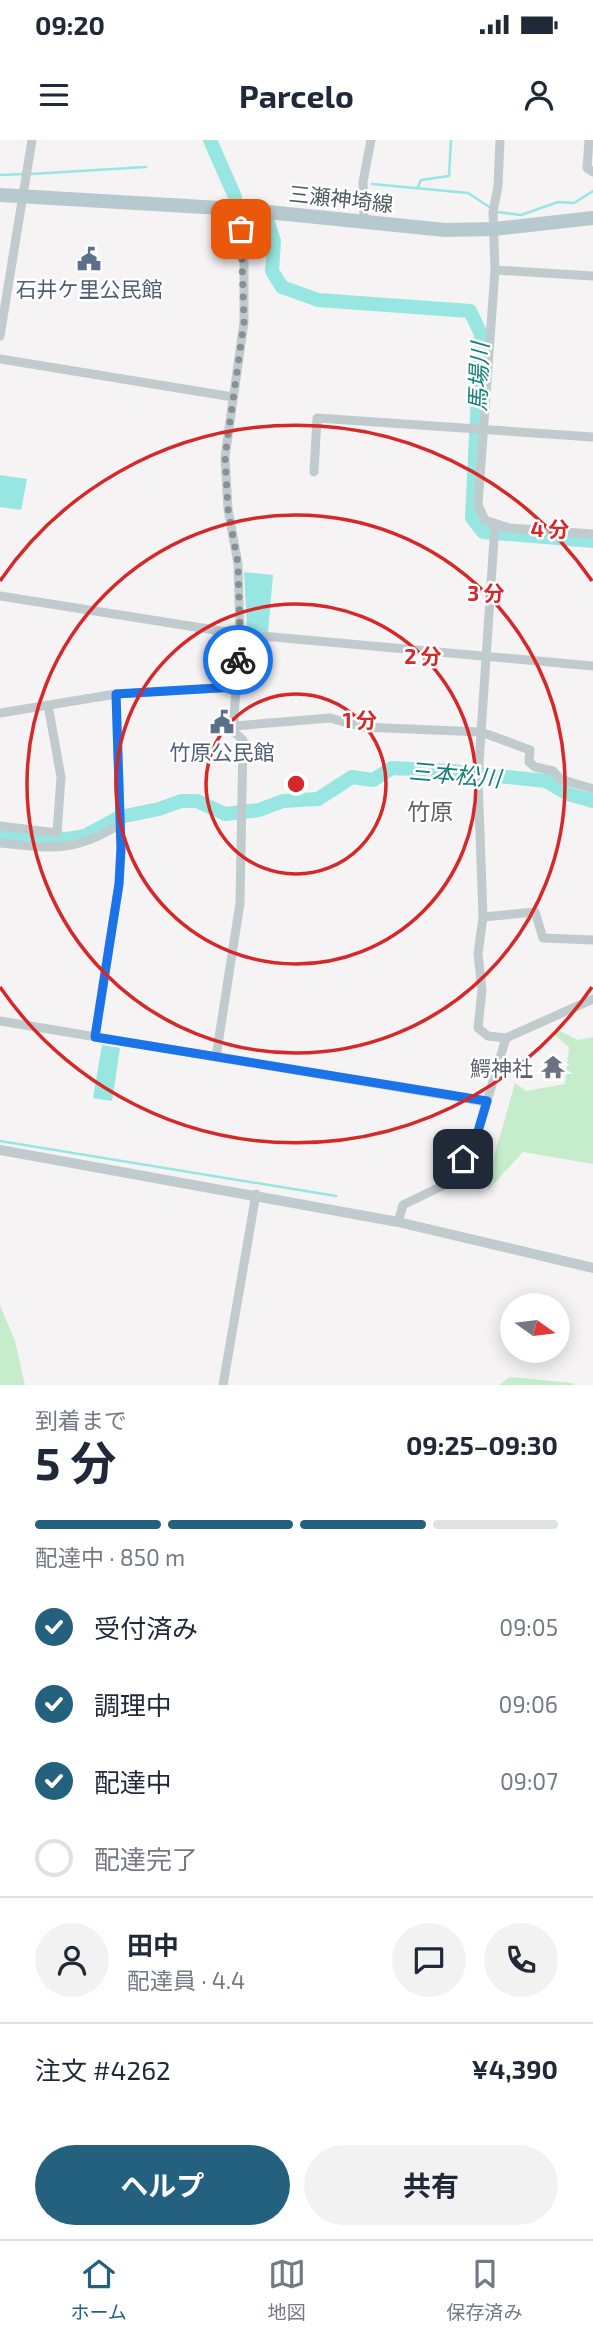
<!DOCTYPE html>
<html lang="ja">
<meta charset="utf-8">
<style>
body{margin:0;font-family:"Exo 2","Noto Sans JP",sans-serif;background:#f2f2f3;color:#1f2937;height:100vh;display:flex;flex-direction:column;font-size:26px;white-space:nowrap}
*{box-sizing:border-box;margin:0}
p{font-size:23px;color:#747a83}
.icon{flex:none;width:38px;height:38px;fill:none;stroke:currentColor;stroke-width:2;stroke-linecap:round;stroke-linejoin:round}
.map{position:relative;height:1245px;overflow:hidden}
.sheet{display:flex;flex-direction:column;background:#fff;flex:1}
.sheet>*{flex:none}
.needle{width:46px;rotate:104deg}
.tools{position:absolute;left:500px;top:1153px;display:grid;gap:14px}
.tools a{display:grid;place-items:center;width:70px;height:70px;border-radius:50%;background:#fff;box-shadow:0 4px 18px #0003;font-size:35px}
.pin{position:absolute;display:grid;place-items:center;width:60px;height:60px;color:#fff;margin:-30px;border-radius:14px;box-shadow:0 4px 10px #0006}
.courier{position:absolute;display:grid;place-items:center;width:70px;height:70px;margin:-35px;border:5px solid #1a73e8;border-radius:50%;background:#fff;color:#222;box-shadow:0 2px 9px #0007}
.head em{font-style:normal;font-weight:700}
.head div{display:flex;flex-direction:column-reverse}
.head{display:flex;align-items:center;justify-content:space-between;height:119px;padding:0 35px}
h1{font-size:46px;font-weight:700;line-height:52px}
.bar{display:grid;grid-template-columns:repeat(4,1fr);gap:10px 7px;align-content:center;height:84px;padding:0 35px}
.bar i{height:9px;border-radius:5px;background:#e0e1e3}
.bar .on{background:#24617f}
.bar p{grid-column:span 4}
.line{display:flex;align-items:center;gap:18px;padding:0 35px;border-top:2px solid #e0e1e3}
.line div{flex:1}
.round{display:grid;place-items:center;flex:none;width:74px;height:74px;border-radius:37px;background:#f2f2f3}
ol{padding:0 35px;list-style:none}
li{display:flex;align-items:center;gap:21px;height:77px}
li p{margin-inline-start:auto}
li .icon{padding:7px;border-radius:50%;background:#24617f;color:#fff;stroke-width:4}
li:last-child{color:#747a83}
li i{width:38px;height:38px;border:4px solid #e0e1e3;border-radius:50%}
.action{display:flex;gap:14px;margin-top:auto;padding:14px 35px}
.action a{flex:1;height:80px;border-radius:42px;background:#24617f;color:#fff;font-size:28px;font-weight:700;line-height:80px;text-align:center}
.action a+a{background:#f2f2f3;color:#1f2937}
.status{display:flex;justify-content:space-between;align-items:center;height:49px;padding:0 35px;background:#fff;direction:ltr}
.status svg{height:19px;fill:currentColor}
header{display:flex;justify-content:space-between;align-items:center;height:91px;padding:0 35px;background:#fff;font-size:32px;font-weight:700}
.tabs{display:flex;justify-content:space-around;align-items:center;height:98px;border-top:2px solid #e0e1e3;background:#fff;font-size:19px;color:#747a83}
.tabs a{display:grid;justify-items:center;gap:4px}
.tabs .on{color:#24617f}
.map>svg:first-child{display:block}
.green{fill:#c6edcb}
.water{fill:#97e6e1}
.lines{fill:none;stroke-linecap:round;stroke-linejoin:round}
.stream{stroke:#97e6e1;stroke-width:2.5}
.river{stroke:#97e6e1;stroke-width:14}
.minor{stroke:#c0cbce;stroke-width:9}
.tertiary{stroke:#c0cbce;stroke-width:10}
.primary{stroke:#b5c9cf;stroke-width:14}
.done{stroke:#879093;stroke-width:7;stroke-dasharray:0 12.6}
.route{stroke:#1a73e8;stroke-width:9}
.ring{fill:none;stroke:#d62828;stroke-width:3.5}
.labels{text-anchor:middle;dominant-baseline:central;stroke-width:5;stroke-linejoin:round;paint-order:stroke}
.street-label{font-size:21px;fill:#4c5b5f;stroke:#fff}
.service-label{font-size:21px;fill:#4e5e75;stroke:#fff}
.worship-label{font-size:21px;fill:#5b616d;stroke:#fff;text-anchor:end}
.water-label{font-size:23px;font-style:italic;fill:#168079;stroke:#fff}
.neighbourhood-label{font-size:23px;fill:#606567;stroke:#fff}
.centre{fill:#d62828;stroke:#fff;stroke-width:3.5}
.ring-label{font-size:21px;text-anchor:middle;font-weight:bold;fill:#d62828;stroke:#fff;stroke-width:5;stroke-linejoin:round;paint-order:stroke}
</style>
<div class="status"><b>09:20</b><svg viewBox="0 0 49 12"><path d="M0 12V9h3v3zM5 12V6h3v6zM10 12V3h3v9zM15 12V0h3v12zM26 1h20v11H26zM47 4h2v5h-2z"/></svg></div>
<header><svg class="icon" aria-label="menu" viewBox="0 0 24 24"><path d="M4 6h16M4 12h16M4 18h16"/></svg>Parcelo<svg class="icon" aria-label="person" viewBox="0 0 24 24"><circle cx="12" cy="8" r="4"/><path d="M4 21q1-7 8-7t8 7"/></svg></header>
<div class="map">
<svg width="593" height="1245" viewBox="0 0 593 1245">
<rect width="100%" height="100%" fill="#f5f3f4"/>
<g class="green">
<polygon points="560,891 578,900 593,897 593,1024 523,1012 489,1049 486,1045 515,943 526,951 565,944 569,907 551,892"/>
<polygon points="0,1165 15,1201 25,1245 0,1245"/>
<polygon points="510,1237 573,1243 574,1245 499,1245"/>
</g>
<g class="water">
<polygon points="0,335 27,339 21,370 0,367"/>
<polygon points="244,432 273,435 268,492 247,490"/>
<polygon points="102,905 120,908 112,961 93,958"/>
</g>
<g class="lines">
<g class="stream">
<polyline points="31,34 146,27"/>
<polyline points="0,35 24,34"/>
<polyline points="372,44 468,53 497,72 521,75 558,62 574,63 593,51"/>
<polyline points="418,47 421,40 449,36 451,0"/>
<polyline points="0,1001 336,1056"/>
</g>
<g class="river">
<polyline points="210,0 235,57"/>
<polyline points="250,76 266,77 274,101 272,131 282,147 318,160 470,171 481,194 472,378 483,392 593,401"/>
<polyline points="0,693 67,699 85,696 120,677 159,669 181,661 197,661 225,674 259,670 283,661 318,659 352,637 373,640 392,628 452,631 546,641 568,654 593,661"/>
</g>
<g class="minor">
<polyline points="500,0 498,46 493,72 495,130 478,365 485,380 509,388 593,394"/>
<polyline points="589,0 587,28 593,32"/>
<polyline points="364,80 363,42 371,0"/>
<polyline points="495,130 593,136"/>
<polyline points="0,196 32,0"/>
<polyline points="0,219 233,257"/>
<polyline points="314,332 317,278 593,297"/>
<polyline points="495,384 478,638 483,777 478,814 482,850 478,888 488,896 506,898 593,859"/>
<polyline points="0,456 240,494 593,526"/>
<polyline points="0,573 116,554 235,547"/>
<polyline points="234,586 330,578 363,587 481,592 530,610 529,622 535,627 553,631 560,639 593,649"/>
<polyline points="0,686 57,693 61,637 48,565"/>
<path d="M0,703C51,708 73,713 119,685"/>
<polyline points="483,777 535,772 543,798 593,800"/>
<polyline points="0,881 487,962"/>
<polyline points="95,896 119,744 121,707 116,554"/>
<polyline points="216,917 240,763 243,600 233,591 240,494 238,424 228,369 225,317 244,182 244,109 238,69"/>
<polyline points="398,1082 403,1065 448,1043 453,1029 473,1008 506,898"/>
<polyline points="223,1245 256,1054"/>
</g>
<polyline class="tertiary" points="0,1010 398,1082 593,1128"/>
<polyline class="primary" points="0,55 238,69 445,90 494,89 593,78"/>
</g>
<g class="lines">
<polyline class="done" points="238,520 240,494 238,424 228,369 225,317 244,182 241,89"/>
<polyline class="route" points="238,520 235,547 116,554 121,708 119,744 95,897 487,961 473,1008 463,1019"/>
</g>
<g class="ring">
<circle cx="296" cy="644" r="90"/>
<circle cx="296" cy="644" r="180"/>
<circle cx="296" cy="644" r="269"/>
<path d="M592 847A359 359 0 0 1 0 847M0 441A359 359 0 0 1 592 441"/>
</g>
<defs>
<g id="civic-bare" transform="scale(1.89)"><path d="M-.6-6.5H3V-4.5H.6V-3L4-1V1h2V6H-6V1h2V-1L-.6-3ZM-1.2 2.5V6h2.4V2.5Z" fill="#5c6f8a" stroke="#fff" stroke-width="2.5" paint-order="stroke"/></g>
<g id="temple-bare" transform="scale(1.89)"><path d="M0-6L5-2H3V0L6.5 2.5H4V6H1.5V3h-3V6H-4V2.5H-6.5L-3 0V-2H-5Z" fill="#6b7280" stroke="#fff" stroke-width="2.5" paint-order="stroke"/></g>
</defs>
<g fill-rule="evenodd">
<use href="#civic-bare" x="89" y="119"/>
<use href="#civic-bare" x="222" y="582"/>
<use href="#temple-bare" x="553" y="927"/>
</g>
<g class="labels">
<g class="street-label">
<text transform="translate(341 58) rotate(6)">三瀬神埼線</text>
</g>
<g class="service-label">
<text x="89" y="148">石井ケ里公民館</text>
<text x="222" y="611">竹原公民館</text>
</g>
<g class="worship-label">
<text x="533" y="927">鰐神社</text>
</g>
<g class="water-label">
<text transform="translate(478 237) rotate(-88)">馬場川</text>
<text transform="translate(455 634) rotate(5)">三本松川</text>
</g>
<g class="neighbourhood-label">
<text x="430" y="671">竹原</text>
</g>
</g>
<circle cx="296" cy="644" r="10" class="centre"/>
<g class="ring-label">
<text x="550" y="397">4 分</text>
<text x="486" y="461">3 分</text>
<text x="423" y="524">2 分</text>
<text x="360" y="588">1 分</text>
</g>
</svg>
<div class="tools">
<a><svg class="needle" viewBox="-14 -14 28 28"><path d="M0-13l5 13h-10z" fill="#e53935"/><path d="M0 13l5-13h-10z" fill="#747a83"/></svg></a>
</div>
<div class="pin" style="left:241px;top:89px;background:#ea580c"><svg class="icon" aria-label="bag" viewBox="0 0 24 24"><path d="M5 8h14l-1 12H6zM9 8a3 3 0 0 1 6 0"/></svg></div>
<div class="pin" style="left:463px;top:1019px;background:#1f2937"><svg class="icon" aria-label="home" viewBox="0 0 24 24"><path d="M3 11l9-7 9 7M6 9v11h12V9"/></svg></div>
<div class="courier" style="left:238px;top:520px"><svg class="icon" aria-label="bike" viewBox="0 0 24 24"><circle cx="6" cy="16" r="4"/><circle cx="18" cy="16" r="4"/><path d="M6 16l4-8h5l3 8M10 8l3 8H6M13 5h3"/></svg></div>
</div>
<section class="sheet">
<div class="head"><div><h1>5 分</h1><p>到着まで</p></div><em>09:25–09:30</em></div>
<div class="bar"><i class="on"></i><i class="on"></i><i class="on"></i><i></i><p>配達中 · 850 m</p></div>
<ol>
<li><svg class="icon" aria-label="check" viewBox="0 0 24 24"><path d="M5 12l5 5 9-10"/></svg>受付済み<p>09:05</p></li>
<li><svg class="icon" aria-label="check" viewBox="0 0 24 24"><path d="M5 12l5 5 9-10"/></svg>調理中<p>09:06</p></li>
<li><svg class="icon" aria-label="check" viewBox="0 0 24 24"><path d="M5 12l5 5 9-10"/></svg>配達中<p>09:07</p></li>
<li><i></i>配達完了</li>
</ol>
<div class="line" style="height:126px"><a class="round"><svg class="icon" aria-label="person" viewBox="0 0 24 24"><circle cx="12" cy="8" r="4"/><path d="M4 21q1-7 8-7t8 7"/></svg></a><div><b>田中</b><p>配達員 · 4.4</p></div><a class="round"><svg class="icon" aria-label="chat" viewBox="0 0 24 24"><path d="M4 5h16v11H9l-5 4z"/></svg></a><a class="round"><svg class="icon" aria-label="phone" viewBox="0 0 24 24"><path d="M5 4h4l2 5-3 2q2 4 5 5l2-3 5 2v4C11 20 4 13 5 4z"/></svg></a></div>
<div class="line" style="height:91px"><div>注文 #4262</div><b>¥4,390</b></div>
<div class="action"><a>ヘルプ</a><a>共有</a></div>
</section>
<nav class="tabs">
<a class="on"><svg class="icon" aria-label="home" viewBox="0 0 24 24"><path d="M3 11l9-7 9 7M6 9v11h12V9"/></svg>ホーム</a>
<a><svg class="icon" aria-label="map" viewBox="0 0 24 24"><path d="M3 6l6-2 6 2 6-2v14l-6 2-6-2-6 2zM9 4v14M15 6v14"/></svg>地図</a>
<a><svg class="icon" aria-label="saved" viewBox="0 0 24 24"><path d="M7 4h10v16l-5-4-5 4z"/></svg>保存済み</a>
</nav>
